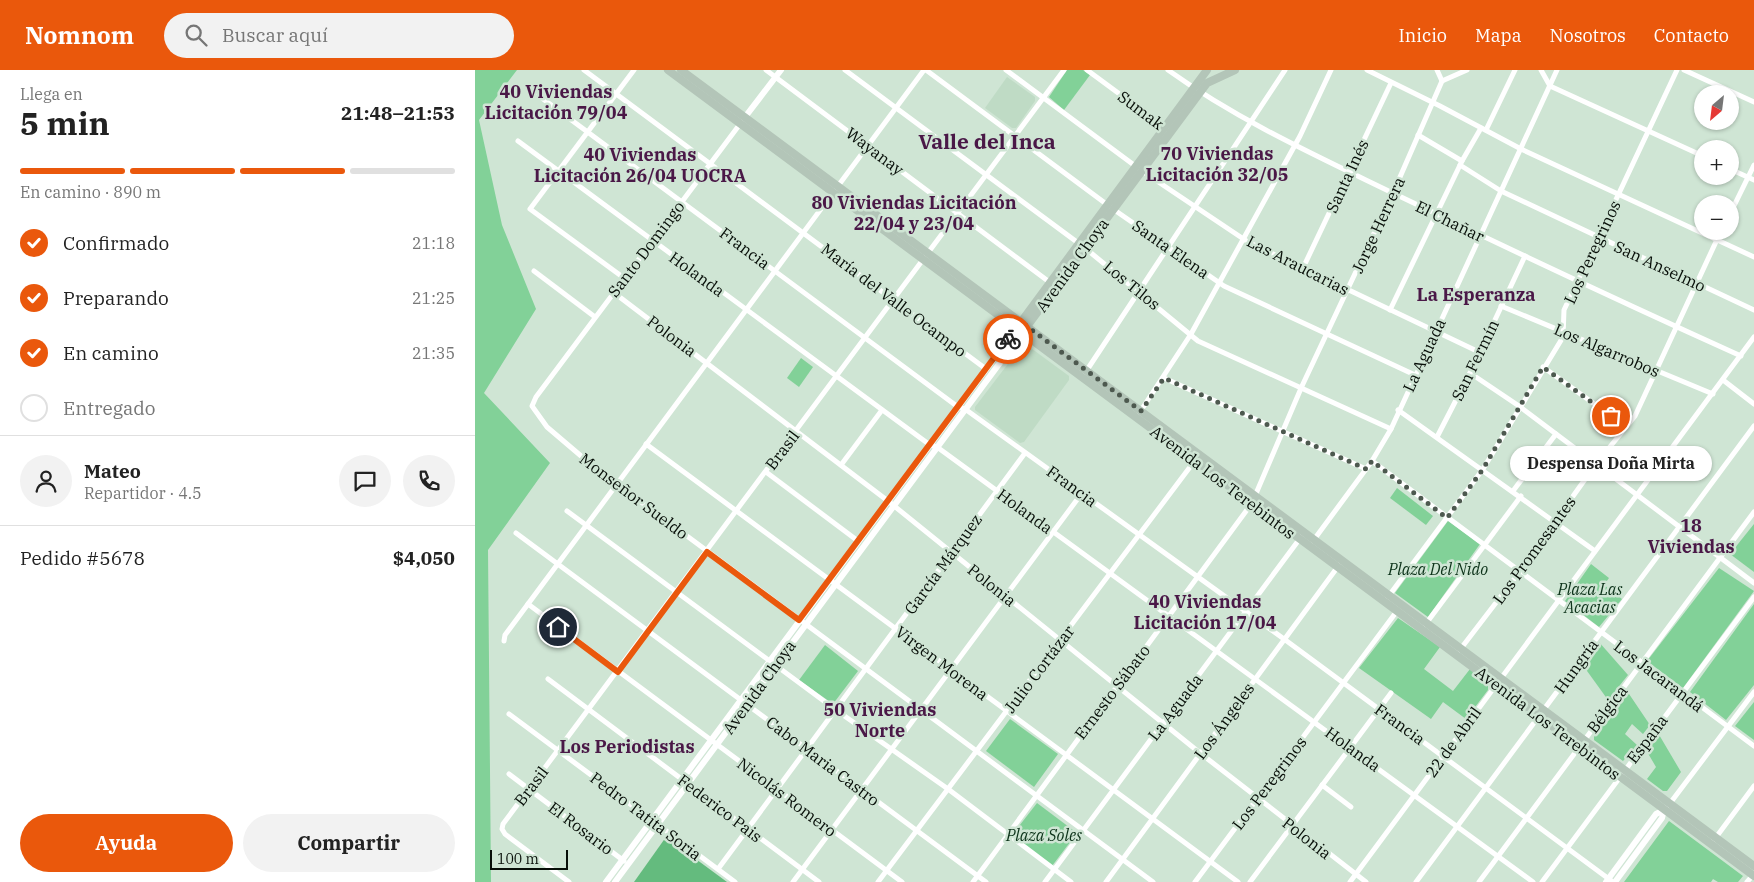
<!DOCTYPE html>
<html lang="es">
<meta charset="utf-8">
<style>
body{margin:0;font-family:"IBM Plex Serif",serif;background:#f2f2f2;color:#222;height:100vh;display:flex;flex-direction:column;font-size:19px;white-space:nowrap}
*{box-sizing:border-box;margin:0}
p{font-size:16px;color:#767676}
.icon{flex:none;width:28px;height:28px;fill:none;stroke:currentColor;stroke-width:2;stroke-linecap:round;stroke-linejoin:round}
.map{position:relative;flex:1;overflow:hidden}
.panel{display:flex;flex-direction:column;background:#fff;width:475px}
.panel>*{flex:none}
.needle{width:32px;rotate:208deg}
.controls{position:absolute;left:1219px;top:15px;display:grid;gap:10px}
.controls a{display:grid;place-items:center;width:45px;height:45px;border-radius:50%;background:#fff;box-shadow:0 1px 4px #0004;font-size:25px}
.scale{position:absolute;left:15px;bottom:12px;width:78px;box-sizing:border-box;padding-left:5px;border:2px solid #070e08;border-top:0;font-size:14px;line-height:18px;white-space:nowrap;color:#070e08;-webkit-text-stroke:4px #cfe5d4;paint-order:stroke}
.pin{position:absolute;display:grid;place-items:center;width:42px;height:42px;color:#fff;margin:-21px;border:2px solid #fff;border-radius:50%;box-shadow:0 1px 5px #0007}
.courier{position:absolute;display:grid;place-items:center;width:50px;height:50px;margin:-25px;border:4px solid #ea580c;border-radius:50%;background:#fff;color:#222;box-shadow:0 1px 6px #0007}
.bubble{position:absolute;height:35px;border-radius:18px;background:#fff;box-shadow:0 1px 4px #0004;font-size:16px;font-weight:700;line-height:35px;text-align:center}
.head em{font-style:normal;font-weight:700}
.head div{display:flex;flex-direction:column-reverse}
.head{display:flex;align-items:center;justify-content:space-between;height:85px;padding:0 20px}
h1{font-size:32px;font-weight:700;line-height:38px}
.bar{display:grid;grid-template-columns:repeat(4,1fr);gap:8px 5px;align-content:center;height:60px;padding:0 20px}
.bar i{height:6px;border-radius:4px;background:#e0e0e0}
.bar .active{background:#ea580c}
.bar p{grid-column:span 4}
.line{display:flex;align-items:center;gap:12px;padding:0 20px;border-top:1px solid #e0e0e0}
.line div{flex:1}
.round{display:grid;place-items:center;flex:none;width:52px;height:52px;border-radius:26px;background:#f2f2f2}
ol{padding:0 20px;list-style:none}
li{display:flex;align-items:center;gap:15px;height:55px}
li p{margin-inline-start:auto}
li .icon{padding:5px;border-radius:50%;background:#ea580c;color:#fff;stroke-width:4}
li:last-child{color:#767676}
li i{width:28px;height:28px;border:2px solid #e0e0e0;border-radius:50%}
.action{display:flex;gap:10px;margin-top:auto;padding:10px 20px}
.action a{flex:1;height:58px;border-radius:30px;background:#ea580c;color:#fff;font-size:20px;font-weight:700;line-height:58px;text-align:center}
.action a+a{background:#f2f2f2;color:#222}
header{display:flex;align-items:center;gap:30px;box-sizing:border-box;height:70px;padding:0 25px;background:#ea580c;color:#fff}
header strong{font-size:24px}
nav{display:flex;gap:28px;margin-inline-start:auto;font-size:18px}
.search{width:350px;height:45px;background:#f2f2f2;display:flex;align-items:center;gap:12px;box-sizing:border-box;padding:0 18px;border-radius:28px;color:#767676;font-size:19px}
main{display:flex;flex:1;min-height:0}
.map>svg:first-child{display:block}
.built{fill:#bfdbc5}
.green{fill:#82d198}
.forest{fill:#64bb7e}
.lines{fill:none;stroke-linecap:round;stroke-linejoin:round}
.minor{stroke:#fff;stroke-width:5}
.tertiary{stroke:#fff;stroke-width:6}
.secondary{stroke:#b3c5b8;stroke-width:8}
.done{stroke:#4d594f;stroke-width:5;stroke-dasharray:0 9}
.route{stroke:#ea580c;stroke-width:6}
.labels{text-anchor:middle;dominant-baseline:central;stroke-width:5;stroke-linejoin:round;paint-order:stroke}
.street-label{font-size:16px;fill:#070e08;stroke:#cfe5d4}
.park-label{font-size:16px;font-style:italic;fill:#0d331a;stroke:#cfe5d4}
.neighbourhood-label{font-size:18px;font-weight:bold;fill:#4a1847;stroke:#cfe5d4}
.district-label{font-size:21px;font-weight:bold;fill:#4a1847;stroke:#cfe5d4}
</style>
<header>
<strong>Nomnom</strong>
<div class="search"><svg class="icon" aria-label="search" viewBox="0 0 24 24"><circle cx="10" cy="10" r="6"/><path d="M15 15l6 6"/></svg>Buscar aquí</div>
<nav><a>Inicio</a><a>Mapa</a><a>Nosotros</a><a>Contacto</a></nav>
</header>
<main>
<section class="panel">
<div class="head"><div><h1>5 min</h1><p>Llega en</p></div><em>21:48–21:53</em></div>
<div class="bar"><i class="active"></i><i class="active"></i><i class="active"></i><i></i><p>En camino · 890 m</p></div>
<ol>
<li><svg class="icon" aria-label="check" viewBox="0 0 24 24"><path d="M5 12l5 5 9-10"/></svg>Confirmado<p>21:18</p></li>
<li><svg class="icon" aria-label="check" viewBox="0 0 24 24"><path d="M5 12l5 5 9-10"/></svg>Preparando<p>21:25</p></li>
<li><svg class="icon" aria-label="check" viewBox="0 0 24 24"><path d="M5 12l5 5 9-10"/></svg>En camino<p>21:35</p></li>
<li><i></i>Entregado</li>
</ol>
<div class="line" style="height:90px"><a class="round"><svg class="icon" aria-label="person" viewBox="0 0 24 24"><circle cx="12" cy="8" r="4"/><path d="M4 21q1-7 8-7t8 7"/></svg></a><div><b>Mateo</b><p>Repartidor · 4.5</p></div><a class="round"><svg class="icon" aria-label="chat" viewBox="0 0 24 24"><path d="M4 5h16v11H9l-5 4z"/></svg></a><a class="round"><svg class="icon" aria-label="phone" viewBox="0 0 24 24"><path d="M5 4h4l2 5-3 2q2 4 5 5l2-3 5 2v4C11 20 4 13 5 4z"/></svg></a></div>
<div class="line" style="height:65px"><div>Pedido #5678</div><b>$4,050</b></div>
<div class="action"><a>Ayuda</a><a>Compartir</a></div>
</section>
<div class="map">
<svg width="1279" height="812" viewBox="0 0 1279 812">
<rect width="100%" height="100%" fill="#cfe5d4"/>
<g class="built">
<polygon points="532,7 560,27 560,31 541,58 537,58 510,38"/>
<polygon points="549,273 594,306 594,310 549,372 545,373 500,340 500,337"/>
</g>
<g class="green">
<polygon points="0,0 42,0 4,50 27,155 61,239 9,323 75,393 13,480 16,812 0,812"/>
<polygon points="592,0 608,0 615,5 589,40 574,27"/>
<polygon points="326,288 338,297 324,317 312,308"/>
<polygon points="922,418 958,446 951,455 915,428"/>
<polygon points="973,451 1005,474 953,547 920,523"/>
<polygon points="1279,454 1279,502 1255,484"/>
<polygon points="1116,494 1134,508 1129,515 1147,529 1124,557 1090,531"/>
<polygon points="1244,498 1279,521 1208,618 1172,591"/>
<polygon points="1279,534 1279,615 1251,650 1215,622"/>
<polygon points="923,548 965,577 949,599 978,621 995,599 1013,613 1013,620 991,649 968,632 956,649 884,598"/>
<polygon points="1124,572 1153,605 1133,630 1107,594"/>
<polygon points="350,575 383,601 358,634 324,610"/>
<polygon points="1152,621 1175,655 1168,664 1157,654 1150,664 1162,675 1148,691 1119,670 1119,667"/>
<polygon points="1279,632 1279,670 1260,656"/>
<polygon points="535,649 583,684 559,717 511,681"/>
<polygon points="1183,663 1206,702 1192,721 1188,721 1172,709 1181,697 1171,680"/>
<polygon points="562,733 602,763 577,796 537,765"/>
<polygon points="1194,751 1268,806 1263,812 1243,812 1238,809 1236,812 1149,812"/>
</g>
<polygon class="forest" points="191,767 252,812 159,812"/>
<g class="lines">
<g class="minor">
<polyline points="109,0 511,299"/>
<polyline points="291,0 577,214"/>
<polyline points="370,0 610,178 723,271 916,359"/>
<polyline points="451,0 638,139 749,216 940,305"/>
<polyline points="531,0 667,101 773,172 1004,282"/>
<polyline points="612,0 692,59"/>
<path d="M693,0C764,51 844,87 922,125C1036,180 1151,234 1266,286"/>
<polyline points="892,0 965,36 1046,79 1279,187"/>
<polyline points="962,0 967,11"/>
<polyline points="1066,0 1075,16 1228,86"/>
<polyline points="1209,0 1279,32"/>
<polyline points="967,11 992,0"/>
<polyline points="56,20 483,337 490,339 809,569 1138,812"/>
<polyline points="265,54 61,327 57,336 72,357 119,397 678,812"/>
<polyline points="1011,60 1040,0"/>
<polyline points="943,65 987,91"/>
<polyline points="43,71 455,375 462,377 1058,812"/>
<polyline points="985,95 1026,121 1279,240"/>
<polyline points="1255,99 1279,110"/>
<polyline points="1255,144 1279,95"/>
<polyline points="828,198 916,13"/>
<polyline points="59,201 120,247"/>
<polyline points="149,208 55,139 159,0"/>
<polyline points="138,222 413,431 725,683 891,812"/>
<polyline points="1026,236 1238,324"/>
<polyline points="915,240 987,91 1006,58"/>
<polyline points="1068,297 1150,356"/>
<polyline points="610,303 810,0"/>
<polyline points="995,303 1044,336 1279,513"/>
<polyline points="689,308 891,399"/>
<polyline points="1248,310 1279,334"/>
<polyline points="923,340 1120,481"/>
<polyline points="661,348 716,264 825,66 856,0"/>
<polyline points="962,367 995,303 1050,186"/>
<polyline points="171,374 763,812"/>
<polyline points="897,391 1279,676"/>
<polyline points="366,395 407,340"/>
<polyline points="291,402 383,471"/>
<polyline points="1038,421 1081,364"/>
<polyline points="92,441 361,640 473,719 596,812"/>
<polyline points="41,463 511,812"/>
<polyline points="838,471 897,391 916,359 1082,0"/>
<polyline points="913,527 1008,399 1088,267 1089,240 1202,0"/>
<polyline points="53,534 427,812"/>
<polyline points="950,555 1046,426"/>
<polyline points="29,571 30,565 449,0"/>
<polyline points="984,581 1082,453 1086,443 1121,394 1160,346 1246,161"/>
<polyline points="73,609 344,812"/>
<polyline points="34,644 260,812"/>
<polyline points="34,704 149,791"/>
<polyline points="847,715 876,737"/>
<polyline points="1193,736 1279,622"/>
<polyline points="1239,770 1279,716"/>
<polyline points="243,799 550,383"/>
<polyline points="94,812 30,764 27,759 28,754 589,0"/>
<polyline points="318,812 607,423"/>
<polyline points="403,812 721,389"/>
<polyline points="498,812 777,433 827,316 918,123 967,11"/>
<polyline points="570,812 826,467"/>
<polyline points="631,812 867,491"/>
<polyline points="720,812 922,541"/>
<polyline points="775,812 916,623"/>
<polyline points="875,812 1279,267"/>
<polyline points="941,812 1279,356"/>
<polyline points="1004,812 1279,442"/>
<polyline points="1067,812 1279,527"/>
<polyline points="1272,812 1279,804"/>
</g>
<g class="tertiary">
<polyline points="267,51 306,0"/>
<polyline points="131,812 541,259"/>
<polyline points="140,812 547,263"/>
<polyline points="1131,812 1181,744 1189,740"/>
<polyline points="1140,812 1187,748 1189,740"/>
</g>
<g class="secondary">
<polyline points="193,0 1279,806"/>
<polyline points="206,0 1279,796"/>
<polyline points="543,256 732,0"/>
<polyline points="550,259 732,13 760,0"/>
</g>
</g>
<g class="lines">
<polyline class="done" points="533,269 546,252 666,341 689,308 891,399 897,391 972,448 1008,399 1068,297 1136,346"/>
<polyline class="route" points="83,557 143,602 232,482 324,550 533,269"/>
</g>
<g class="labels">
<g class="street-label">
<text transform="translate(666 40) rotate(37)">Sumak</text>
<text transform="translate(400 81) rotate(37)">Wayanay</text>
<text transform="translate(872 106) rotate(-65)">Santa Inés</text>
<text transform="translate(975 151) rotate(26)">El Chañar</text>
<text transform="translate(903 155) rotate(-65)">Jorge Herrera</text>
<text transform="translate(270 178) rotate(37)">Francia</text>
<text transform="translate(171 179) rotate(-53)">Santo Domingo</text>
<text transform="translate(696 179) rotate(35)">Santa Elena</text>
<text transform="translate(1117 182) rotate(-65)">Los Peregrinos</text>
<text transform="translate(597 195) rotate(-54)">Avenida Choya</text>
<text transform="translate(823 195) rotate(27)">Las Araucarias</text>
<text transform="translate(1185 196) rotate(25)">San Anselmo</text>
<text transform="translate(222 204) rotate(36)">Holanda</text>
<text transform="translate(657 215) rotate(39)">Los Tilos</text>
<text transform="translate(419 230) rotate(37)">María del Valle Ocampo</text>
<text transform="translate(197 266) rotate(37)">Polonia</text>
<text transform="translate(1132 280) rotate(23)">Los Algarrobos</text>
<text transform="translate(949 285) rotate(-65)">La Aguada</text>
<text transform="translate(1000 290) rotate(-64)">San Fermín</text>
<text transform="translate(307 380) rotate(-53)">Brasil</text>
<text transform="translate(748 412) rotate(37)">Avenida Los Terebintos</text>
<text transform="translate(597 416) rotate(36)">Francia</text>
<text transform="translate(159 426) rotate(37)">Monseñor Sueldo</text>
<text transform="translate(550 441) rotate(36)">Holanda</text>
<text transform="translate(1059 480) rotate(-54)">Los Promesantes</text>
<text transform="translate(468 494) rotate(-54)">García Márquez</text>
<text transform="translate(517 515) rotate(39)">Polonia</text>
<text transform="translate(467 593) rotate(37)">Virgen Morena</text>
<text transform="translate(1101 596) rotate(-54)">Hungría</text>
<text transform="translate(564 599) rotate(-53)">Julio Cortázar</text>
<text transform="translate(1184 606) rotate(37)">Los Jacarandá</text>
<text transform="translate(284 617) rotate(-54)">Avenida Choya</text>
<text transform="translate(637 622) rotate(-53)">Ernesto Sábato</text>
<text transform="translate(700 637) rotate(-53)">La Aguada</text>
<text transform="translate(1132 639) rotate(-53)">Bélgica</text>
<text transform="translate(749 651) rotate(-54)">Los Ángeles</text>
<text transform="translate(1073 653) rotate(37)">Avenida Los Terebintos</text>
<text transform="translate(925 654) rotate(36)">Francia</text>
<text transform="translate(1172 669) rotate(-53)">España</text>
<text transform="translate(978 672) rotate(-54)">22 de Abril</text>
<text transform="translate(878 679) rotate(36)">Holanda</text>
<text transform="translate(348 691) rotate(37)">Cabo Maria Castro</text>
<text transform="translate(794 713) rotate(-53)">Los Peregrinos</text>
<text transform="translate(56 716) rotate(-53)">Brasil</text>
<text transform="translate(312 727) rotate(37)">Nicolás Romero</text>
<text transform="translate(245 738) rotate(37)">Federico Pais</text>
<text transform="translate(171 746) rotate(37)">Pedro Tatita Soria</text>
<text transform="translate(106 758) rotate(37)">El Rosario</text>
<text transform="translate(832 768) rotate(38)">Polonia</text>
</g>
<g class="park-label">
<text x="963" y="499">Plaza Del Nido</text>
<text x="1115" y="519">Plaza Las<tspan x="1115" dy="18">Acacias</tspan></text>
<text x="569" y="765">Plaza Soles</text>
</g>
<g class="neighbourhood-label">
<text x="81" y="21">40 Viviendas<tspan x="81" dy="21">Licitación 79/04</tspan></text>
<text x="742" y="83">70 Viviendas<tspan x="742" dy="21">Licitación 32/05</tspan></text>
<text x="165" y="84">40 Viviendas<tspan x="165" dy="21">Licitación 26/04 UOCRA</tspan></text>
<text x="439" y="132">80 Viviendas Licitación<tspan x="439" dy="21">22/04 y 23/04</tspan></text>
<text x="1001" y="224">La Esperanza</text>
<text x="1216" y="455">18<tspan x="1216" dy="21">Viviendas</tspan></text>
<text x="730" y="531">40 Viviendas<tspan x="730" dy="21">Licitación 17/04</tspan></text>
<text x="405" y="639">50 Viviendas<tspan x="405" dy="21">Norte</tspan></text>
<text x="152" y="676">Los Periodistas</text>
</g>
<g class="district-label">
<text x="512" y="71">Valle del Inca</text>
</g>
</g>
</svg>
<div class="controls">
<a><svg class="needle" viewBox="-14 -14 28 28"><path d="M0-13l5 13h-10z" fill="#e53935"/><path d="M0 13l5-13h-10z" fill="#767676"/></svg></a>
<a>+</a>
<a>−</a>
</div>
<div class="scale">100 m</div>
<div class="pin" style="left:1136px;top:346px;background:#ea580c"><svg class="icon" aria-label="bag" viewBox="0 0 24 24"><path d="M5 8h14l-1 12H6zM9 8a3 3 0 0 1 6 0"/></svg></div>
<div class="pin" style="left:83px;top:557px;background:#1f2937"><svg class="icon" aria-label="home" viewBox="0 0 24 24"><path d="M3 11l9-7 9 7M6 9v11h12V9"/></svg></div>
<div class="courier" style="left:533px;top:269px"><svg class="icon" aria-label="bike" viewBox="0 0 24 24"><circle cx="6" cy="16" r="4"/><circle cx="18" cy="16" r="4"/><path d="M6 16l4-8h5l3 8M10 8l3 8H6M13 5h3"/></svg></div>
<div class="bubble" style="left:1035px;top:376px;width:202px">Despensa Doña Mirta</div>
</div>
</main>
